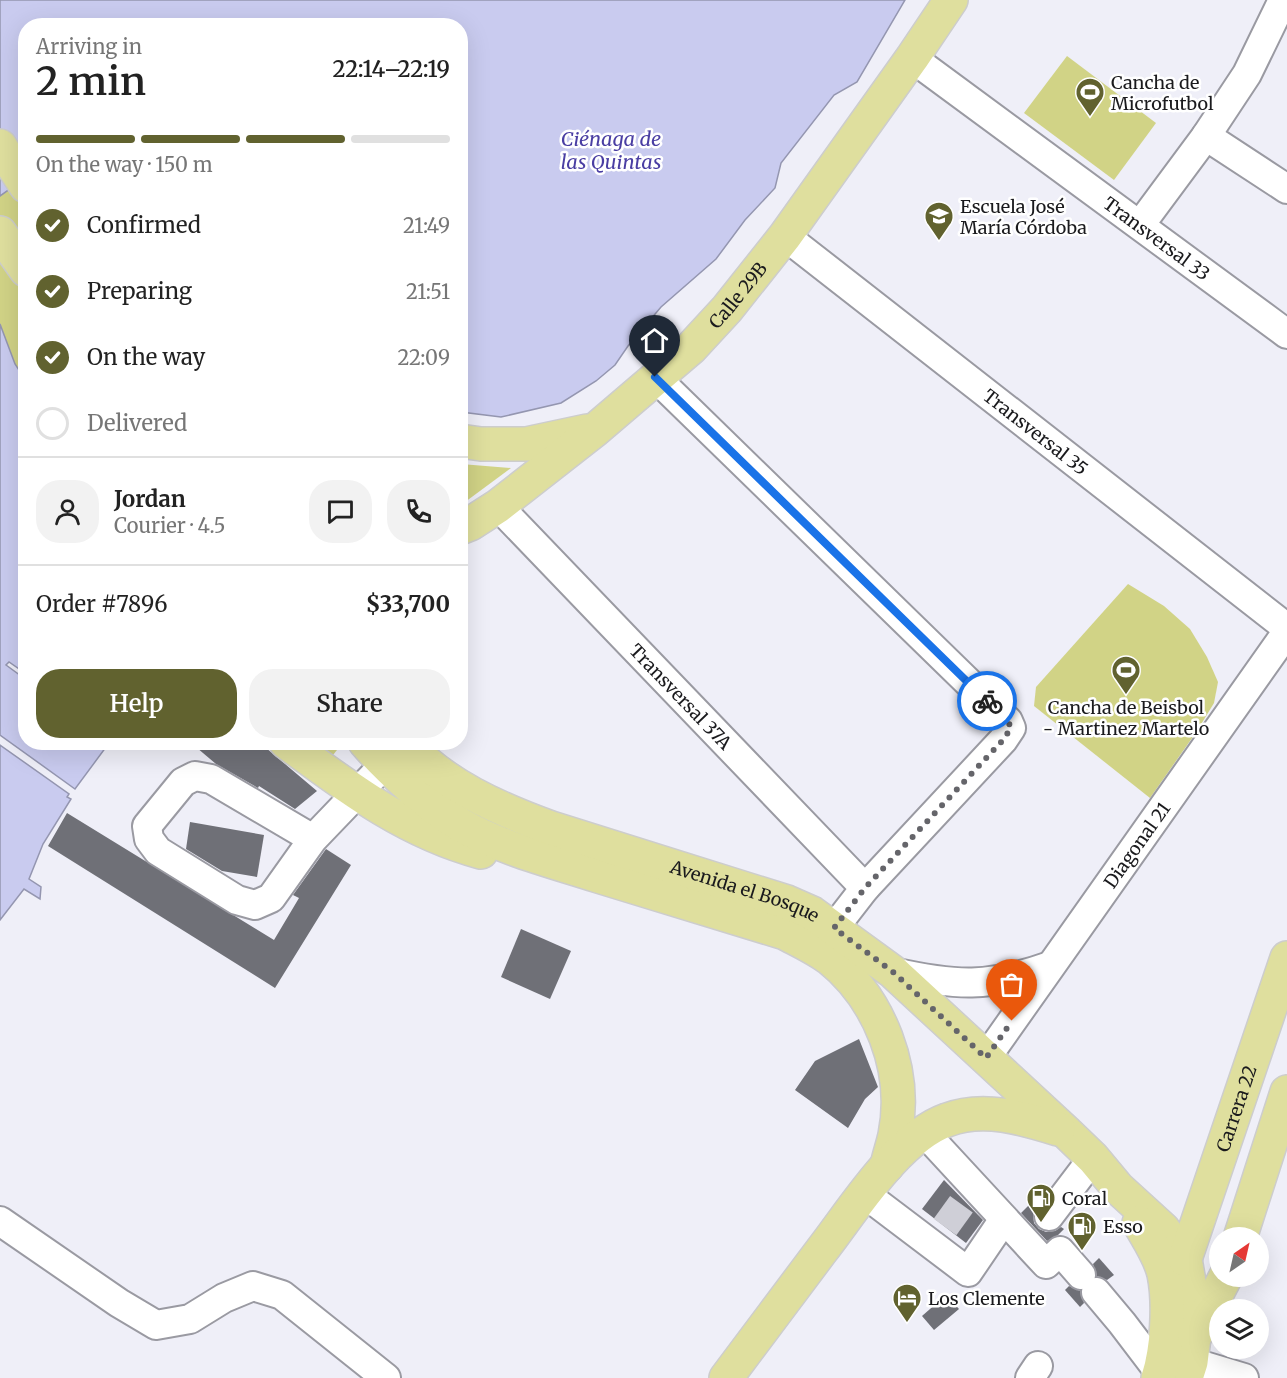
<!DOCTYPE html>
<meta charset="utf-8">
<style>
body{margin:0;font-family:Merriweather,serif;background:#f2f2f2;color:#222;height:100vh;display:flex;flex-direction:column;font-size:22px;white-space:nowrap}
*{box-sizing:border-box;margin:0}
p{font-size:20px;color:#767676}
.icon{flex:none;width:33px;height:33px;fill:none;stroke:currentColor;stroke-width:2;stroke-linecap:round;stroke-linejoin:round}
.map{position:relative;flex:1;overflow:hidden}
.details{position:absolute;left:18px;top:18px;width:450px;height:732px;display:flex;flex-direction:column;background:#fff;border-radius:24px;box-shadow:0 6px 24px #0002}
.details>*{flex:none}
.needle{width:39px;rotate:34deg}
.controls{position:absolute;left:1209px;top:1227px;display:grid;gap:12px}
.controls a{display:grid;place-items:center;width:60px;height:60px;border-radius:50%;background:#fff;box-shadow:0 6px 24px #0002;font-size:30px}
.pin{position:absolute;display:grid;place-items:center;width:51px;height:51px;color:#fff;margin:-62px -26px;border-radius:50% 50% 50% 0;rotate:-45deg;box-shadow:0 0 6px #0007}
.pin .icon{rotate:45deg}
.courier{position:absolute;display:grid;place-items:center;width:60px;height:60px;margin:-30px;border:4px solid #1a73e8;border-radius:50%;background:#fff;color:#222;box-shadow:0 2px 8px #0007}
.summary em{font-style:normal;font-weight:600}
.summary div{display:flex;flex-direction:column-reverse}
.summary{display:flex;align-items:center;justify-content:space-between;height:102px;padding:0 18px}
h1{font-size:39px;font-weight:600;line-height:45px}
.bar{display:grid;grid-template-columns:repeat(4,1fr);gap:9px 6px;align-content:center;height:72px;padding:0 18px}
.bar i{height:8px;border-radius:4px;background:#e0e0e0}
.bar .active{background:#61622f}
.bar p{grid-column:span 4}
.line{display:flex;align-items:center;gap:15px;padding:0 18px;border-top:2px solid #e0e0e0}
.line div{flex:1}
.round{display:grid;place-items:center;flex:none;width:63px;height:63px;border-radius:24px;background:#f2f2f2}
ol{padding:0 18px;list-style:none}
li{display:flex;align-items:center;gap:18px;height:66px}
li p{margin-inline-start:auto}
li .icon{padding:6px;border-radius:50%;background:#61622f;color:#fff;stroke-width:4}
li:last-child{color:#767676}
li i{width:33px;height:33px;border:3px solid #e0e0e0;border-radius:50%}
.action{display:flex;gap:12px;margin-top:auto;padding:12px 18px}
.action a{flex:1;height:69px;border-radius:24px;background:#61622f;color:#fff;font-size:24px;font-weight:600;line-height:69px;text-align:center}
.action a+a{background:#f2f2f2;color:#222}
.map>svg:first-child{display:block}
.green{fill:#d1d386}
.water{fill:#c9cbef;stroke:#9496b0;stroke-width:1.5}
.building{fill:#6f7077}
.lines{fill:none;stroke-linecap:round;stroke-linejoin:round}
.minor-tunnel{stroke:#cfcfd7;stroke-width:28;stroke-dasharray:28 14;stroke-linecap:butt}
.minor-casing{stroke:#9a9aa2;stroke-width:32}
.major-casing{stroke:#cdcdcd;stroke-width:36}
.minor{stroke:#fff;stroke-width:28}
.major{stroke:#dfdf9e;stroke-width:33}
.done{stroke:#65656a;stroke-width:6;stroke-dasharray:0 10.8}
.route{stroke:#1a73e8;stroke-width:8}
.labels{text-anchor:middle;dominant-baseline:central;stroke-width:5;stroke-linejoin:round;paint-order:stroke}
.poi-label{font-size:18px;fill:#1a1a1d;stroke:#fff;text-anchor:start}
.street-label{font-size:18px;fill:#1a1a1d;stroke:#fff}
.water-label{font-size:20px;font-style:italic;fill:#4a3ea3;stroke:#fff}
</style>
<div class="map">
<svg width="1287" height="1378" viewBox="0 0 1287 1378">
<rect width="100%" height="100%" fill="#efeff8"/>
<g class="green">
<polygon points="1067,56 1156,123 1114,180 1024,113"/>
<polygon points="25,178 25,381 15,364 0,324 0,196"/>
<polygon points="460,464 461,464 511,468 461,505"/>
<polygon points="1128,584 1164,606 1190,629 1207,657 1218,682 1214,703 1197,731 1150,798 1034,706 1036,687"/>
<polygon points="306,743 338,743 341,745 329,760"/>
</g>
<g class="water">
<polygon points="0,0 905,0 857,82 834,95 781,163 775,188 745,220 716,259 661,307 628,346 615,365 596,381 561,403 501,417 461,412 460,26 26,26 25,178 0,196"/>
<polygon points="0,324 15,364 26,381 25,673 9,662 6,665 25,679 26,742 109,743 75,789 0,735"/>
<polygon points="0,745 69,794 67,797 71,799 43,844 29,879 41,887 40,899 24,889 0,920"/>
</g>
<g class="building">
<polygon points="190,742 259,742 317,791 295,809 259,786 258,788 216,764"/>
<polygon points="67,813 274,940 299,898 293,895 326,849 351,865 275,988 48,846"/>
<polygon points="190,822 264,835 257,877 222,871 186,849"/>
<polygon points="521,929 571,951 550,999 501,977"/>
<polygon points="859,1039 878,1087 865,1099 848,1128 795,1090 815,1061"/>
<polygon points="944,1180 983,1220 966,1243 922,1209"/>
<polygon points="1033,1201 1037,1205 1033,1213 1034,1223 1039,1229 1046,1232 1055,1231 1061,1227 1064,1229 1058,1235 1047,1241 1021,1213"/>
<polygon points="1099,1258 1114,1275 1107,1280 1097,1276 1093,1264"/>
<polygon points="1069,1286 1080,1291 1084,1303 1080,1307 1065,1290"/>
<polygon points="946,1295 959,1309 934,1330 922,1316"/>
</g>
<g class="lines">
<polyline class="minor-tunnel" points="945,1227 966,1198"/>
<g class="minor-casing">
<g id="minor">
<path id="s1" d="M912,58L1287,334"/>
<polyline points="1206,136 1287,189"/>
<polyline points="1140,225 1206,136 1247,74 1283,0"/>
<path id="s2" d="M785,236L1287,628"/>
<polyline points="655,377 1008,721 1011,728 1003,740 865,888 834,928"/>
<path id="s3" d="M498,506L865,888"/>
<polyline points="313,839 211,779 195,776 183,782 147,826 149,839 158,851 237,900 255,905 271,898 313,839 384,765"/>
<path d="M893,972C956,986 988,988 1050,966"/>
<path id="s4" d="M986,1058L1287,632"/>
<polyline points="923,1131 1046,1264 1060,1251 1081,1275"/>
<polyline points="865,1194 968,1272 1004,1219"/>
<polyline points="1049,1216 1093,1158"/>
<polyline points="0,1221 119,1303 156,1325 190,1319 224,1298 253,1286 282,1295 386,1378"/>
<polyline points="1096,1292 1122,1323 1160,1373"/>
<polyline points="1191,1362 1244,1378"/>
<polyline points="1030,1378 1038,1366"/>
</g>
</g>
<g class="major-casing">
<g id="major">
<polyline points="0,146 26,186"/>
<polyline points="0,233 26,270"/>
<polyline points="460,441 481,444 526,444 587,431"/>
<path id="s5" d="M460,528L470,524L498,506L595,430L691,348L727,309L785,236L912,58L951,0"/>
<path d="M286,742C347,787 406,832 481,852"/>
<path d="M365,742C389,770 430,807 461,825C503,849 552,861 598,876C660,895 722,914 785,933C800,941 815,948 829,958C880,999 908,1070 895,1135C893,1145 889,1156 887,1166"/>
<path id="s6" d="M405,742C443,785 499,809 551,828L787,902L812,913L893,972L1066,1132L1093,1158L1118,1188L1163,1229L1185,1259L1193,1305L1194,1337L1191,1362L1186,1378"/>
<path d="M1139,1223C1148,1239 1160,1256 1164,1274C1170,1304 1167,1349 1158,1378"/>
<polyline points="1240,1238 1287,1092"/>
<path id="s7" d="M1185,1259L1287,958"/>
<polyline points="1195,1336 1226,1276"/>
<path d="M726,1378C758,1335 790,1293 822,1250C854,1209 897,1138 947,1120C983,1106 1023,1118 1058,1129"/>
</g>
</g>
<use href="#minor" class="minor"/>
<use href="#major" class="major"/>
</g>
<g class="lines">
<polyline class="done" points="987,701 1008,721 1011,728 1003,740 865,888 834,928 893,972 986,1058 1012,1021"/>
<polyline class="route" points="655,377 987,701"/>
</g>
<defs>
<g id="stadium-pin" transform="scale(1.5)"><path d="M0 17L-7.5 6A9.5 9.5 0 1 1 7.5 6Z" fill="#61622f" stroke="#fff"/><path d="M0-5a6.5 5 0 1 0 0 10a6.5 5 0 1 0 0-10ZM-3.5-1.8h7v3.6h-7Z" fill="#fff"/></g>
<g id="school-pin" transform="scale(1.5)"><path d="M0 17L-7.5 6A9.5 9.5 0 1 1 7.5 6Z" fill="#61622f" stroke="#fff"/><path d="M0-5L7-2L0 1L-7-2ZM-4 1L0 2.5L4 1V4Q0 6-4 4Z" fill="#fff"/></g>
<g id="fuel-pin" transform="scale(1.5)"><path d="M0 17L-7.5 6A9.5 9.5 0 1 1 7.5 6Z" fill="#61622f" stroke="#fff"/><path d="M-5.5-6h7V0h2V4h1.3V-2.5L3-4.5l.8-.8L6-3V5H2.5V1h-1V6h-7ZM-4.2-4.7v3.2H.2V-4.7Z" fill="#fff"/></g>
<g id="hotel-pin" transform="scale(1.5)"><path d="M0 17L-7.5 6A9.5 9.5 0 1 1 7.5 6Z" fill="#61622f" stroke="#fff"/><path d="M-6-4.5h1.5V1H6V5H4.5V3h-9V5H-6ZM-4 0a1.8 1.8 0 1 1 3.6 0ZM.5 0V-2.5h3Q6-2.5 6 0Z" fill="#fff"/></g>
</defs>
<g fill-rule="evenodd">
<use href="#stadium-pin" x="1090" y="92"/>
<use href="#school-pin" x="939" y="216"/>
<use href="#stadium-pin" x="1126" y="670"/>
<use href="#fuel-pin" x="1041" y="1198"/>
<use href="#fuel-pin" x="1082" y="1226"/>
<use href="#hotel-pin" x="907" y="1298"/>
</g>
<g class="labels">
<g class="poi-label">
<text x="1111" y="82">Cancha de<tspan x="1111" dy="21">Microfutbol</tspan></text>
<text x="960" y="206">Escuela José<tspan x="960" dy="21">María Córdoba</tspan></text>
<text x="1126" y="707" text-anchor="middle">Cancha de Beisbol<tspan x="1126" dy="21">- Martinez Martelo</tspan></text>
<text x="1062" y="1198">Coral</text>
<text x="1103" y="1226">Esso</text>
<text x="928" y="1298">Los Clemente</text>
</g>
<g class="street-label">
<text stroke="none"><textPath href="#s1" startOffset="304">Transversal 33</textPath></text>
<text stroke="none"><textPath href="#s5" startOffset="364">Calle 29B</textPath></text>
<text stroke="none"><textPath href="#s2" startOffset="318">Transversal 35</textPath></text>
<text stroke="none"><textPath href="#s3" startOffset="264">Transversal 37A</textPath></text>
<text stroke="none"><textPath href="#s4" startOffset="261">Diagonal 21</textPath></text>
<text stroke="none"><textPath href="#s6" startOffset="375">Avenida el Bosque</textPath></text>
<text stroke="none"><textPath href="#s7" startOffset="159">Carrera 22</textPath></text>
</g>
<g class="water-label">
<text x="611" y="138">Ciénaga de<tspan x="611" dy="23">las Quintas</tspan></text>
</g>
</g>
</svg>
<div class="controls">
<a><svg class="needle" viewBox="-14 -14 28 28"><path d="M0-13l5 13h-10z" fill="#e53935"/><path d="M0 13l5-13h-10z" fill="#767676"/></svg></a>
<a><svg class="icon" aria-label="layers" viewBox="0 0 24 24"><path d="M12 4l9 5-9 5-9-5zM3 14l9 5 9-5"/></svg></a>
</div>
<div class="pin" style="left:1012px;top:1021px;background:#ea580c"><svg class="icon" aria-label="bag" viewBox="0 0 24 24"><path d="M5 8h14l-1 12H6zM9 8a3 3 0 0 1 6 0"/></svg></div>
<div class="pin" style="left:655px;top:377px;background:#1f2937"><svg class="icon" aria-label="home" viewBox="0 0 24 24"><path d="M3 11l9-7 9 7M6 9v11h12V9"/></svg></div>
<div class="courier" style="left:987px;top:701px"><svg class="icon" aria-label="bike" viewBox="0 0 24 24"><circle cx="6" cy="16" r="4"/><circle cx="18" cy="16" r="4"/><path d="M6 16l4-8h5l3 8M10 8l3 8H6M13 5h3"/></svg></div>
<section class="details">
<div class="summary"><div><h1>2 min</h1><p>Arriving in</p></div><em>22:14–22:19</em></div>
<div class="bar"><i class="active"></i><i class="active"></i><i class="active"></i><i></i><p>On the way · 150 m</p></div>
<ol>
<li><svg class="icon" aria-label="check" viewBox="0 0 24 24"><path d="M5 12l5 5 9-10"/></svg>Confirmed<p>21:49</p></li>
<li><svg class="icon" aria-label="check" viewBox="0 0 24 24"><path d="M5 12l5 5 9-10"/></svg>Preparing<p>21:51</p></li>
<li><svg class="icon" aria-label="check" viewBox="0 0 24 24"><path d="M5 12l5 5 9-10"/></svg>On the way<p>22:09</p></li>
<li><i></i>Delivered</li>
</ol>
<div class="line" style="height:108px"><a class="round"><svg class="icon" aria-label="person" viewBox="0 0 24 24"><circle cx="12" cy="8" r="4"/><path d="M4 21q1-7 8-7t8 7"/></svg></a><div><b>Jordan</b><p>Courier · 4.5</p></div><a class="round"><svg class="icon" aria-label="chat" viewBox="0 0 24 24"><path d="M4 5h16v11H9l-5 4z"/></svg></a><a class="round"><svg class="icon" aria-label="phone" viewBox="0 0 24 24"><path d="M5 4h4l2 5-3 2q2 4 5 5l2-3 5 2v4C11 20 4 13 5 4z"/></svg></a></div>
<div class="line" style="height:78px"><div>Order #7896</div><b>$33,700</b></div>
<div class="action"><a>Help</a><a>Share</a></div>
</section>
</div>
